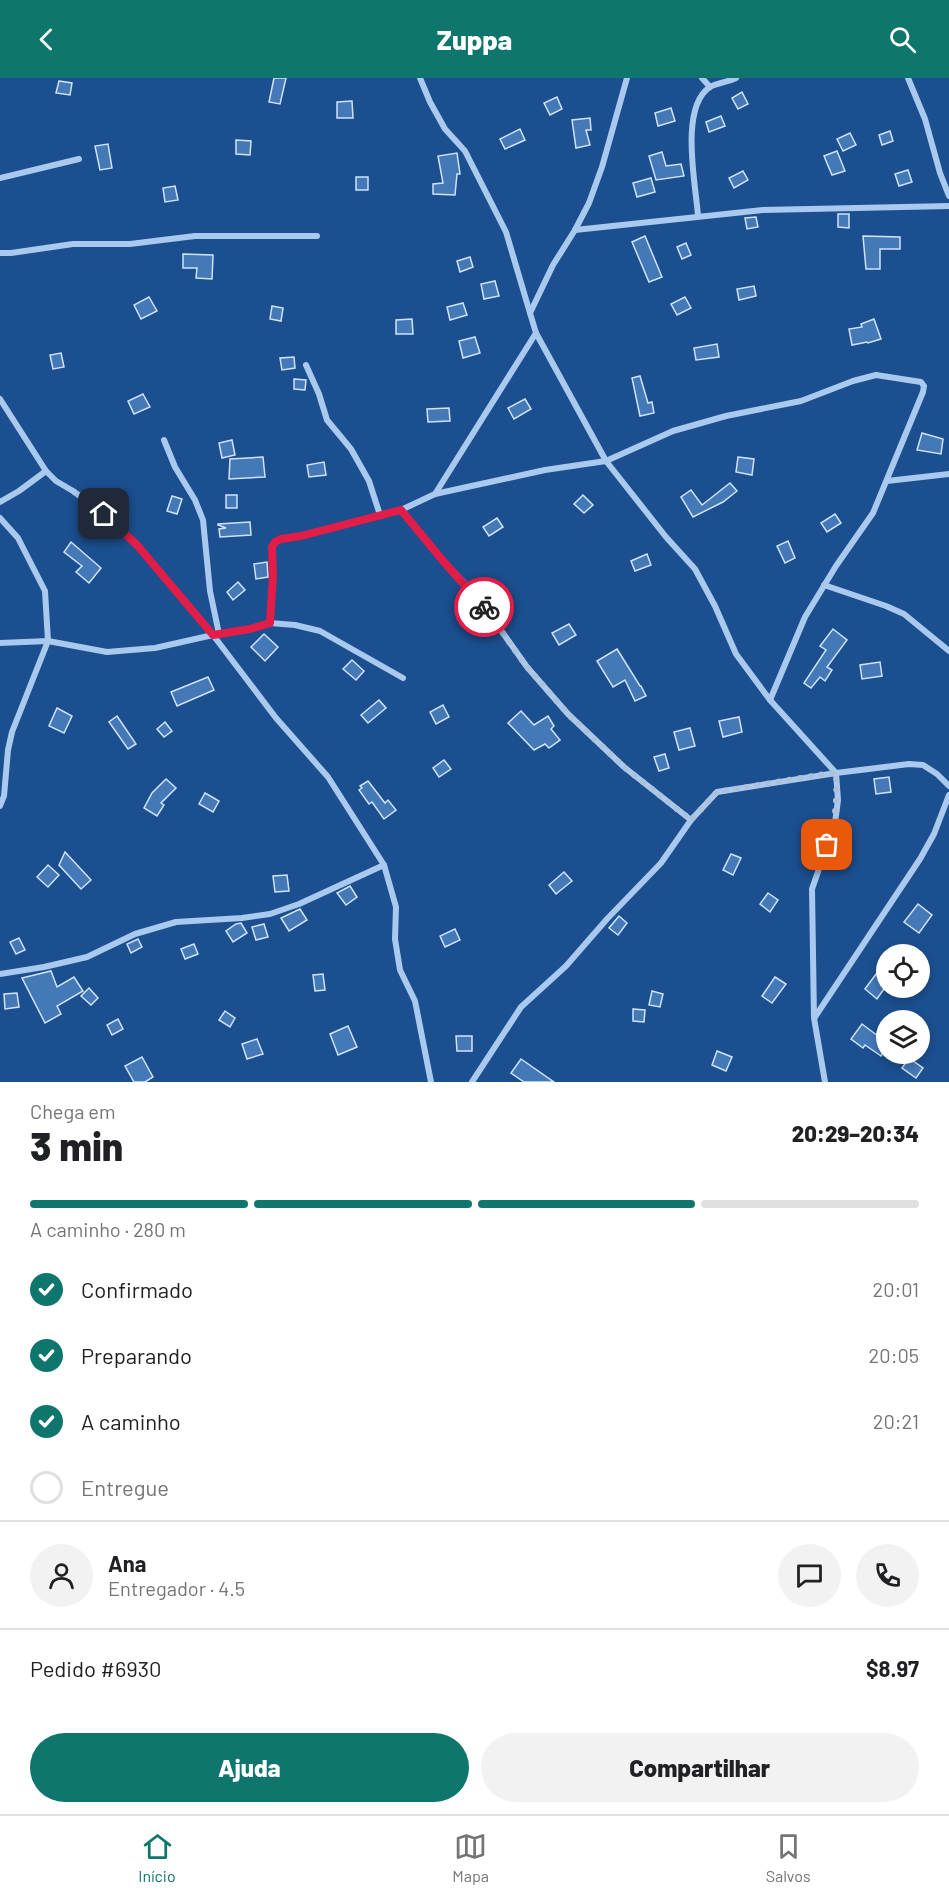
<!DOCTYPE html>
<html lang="pt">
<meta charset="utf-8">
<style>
body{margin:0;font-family:Barlow,sans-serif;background:#f2f2f2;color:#202124;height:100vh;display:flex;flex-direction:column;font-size:22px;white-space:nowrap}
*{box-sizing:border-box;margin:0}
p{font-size:20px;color:#757577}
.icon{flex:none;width:33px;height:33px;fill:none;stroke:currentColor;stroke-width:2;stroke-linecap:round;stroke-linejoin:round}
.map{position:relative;height:1004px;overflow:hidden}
.drawer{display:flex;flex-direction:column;background:#fff;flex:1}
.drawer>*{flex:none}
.buttons{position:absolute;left:876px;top:866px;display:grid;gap:12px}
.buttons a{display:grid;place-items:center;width:54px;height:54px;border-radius:50%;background:#fff;box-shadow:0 3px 9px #0003;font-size:30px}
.pin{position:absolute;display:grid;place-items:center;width:51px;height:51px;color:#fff;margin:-26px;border-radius:12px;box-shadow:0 3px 9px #0006}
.courier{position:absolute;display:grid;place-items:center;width:60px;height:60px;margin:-30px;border:4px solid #e11d48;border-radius:50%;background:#fff;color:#222;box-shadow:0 2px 8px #0007}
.summary em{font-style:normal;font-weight:800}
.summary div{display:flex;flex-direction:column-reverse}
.summary{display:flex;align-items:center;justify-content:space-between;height:102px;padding:0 30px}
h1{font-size:39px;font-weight:800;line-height:45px}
.bar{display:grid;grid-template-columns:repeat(4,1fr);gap:9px 6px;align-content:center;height:72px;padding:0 30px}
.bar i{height:8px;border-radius:4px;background:#e0e0e0}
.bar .current{background:#0f766e}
.bar p{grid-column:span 4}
.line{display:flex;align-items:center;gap:15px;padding:0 30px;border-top:2px solid #e0e0e0}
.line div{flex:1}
.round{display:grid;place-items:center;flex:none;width:63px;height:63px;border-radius:32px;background:#f2f2f2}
ol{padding:0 30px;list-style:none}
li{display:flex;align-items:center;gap:18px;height:66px}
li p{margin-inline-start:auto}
li .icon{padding:6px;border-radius:50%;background:#0f766e;color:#fff;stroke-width:4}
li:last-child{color:#757577}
li i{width:33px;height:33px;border:3px solid #e0e0e0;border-radius:50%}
.button{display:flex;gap:12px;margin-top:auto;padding:12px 30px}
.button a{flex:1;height:69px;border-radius:36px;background:#0f766e;color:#fff;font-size:24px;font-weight:800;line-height:69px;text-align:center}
.button a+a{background:#f2f2f2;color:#202124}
header{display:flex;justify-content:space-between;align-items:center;height:78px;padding:0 30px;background:#0f766e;color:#fff;font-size:27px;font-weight:800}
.dock{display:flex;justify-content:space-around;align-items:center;height:84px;border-top:2px solid #e0e0e0;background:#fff;font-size:16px;color:#757577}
.dock a{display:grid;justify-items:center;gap:3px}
.dock .current{color:#0f766e}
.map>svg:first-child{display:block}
.building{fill:#4478b7;stroke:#cfe3fa;stroke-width:1.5}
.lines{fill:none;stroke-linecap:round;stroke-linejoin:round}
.street{stroke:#a9c9ee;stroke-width:6}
.done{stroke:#afc1d8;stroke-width:6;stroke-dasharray:0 10.8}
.route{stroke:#e11d48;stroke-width:8}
</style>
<header><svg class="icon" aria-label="back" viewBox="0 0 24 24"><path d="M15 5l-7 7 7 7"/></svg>Zuppa<svg class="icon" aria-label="search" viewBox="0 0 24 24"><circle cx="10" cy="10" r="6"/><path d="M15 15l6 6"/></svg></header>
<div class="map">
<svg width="949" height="1004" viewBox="0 0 949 1004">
<rect width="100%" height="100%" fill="#1b4f8f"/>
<g class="building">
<polygon points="274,0 286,0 280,26 269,24"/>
<polygon points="59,3 72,5 70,17 56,15"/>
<polygon points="742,14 748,26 738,31 732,20"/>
<polygon points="557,19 562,31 550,37 544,25"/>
<polygon points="352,23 353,40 337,40 337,24"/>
<polygon points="671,30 675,43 658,48 655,35"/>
<polygon points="721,38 725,48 709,54 706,44"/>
<polygon points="590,40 591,52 586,52 590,67 576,70 572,42"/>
<polygon points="520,51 525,62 505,71 500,61"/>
<polygon points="890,53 893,63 882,67 879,57"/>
<polygon points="850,55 856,67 843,73 837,61"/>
<polygon points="236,62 251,63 250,77 236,76"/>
<polygon points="108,66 112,90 100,92 95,68"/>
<polygon points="837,73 845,93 832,97 824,78"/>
<polygon points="662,74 666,88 681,86 684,98 656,102 649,78"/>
<polygon points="457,75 460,96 457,96 455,117 433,116 433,106 443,105 438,78"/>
<polygon points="908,92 912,104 899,108 895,96"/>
<polygon points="743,93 748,102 734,110 729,100"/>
<rect x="356" y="99" width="12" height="13"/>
<polygon points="651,100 655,114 637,119 633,105"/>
<polygon points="175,108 178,122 165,124 163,110"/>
<polygon points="838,136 849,136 849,150 838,149"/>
<polygon points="756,139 758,149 747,151 745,140"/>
<polygon points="645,158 662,199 649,204 632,164"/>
<polygon points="863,158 900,159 900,171 880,171 880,191 866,191"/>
<polygon points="686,165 691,177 682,181 677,169"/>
<polygon points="183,176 213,177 212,201 196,200 197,190 183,190"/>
<polygon points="470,179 473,189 460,194 457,183"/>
<polygon points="495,203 499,218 484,221 481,206"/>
<polygon points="754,208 756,218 739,222 737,211"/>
<polygon points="149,219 157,233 141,241 134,227"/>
<polygon points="685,219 691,230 677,237 671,226"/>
<polygon points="463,225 467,237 450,242 447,229"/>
<polygon points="272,228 283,230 281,243 270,241"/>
<polygon points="412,241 413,256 396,256 396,242"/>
<polygon points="874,241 881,261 868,265 867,264 852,267 849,251 862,249 861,246"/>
<polygon points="475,259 480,275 463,280 459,263"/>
<polygon points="717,266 719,279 696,282 694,270"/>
<polygon points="61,275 64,289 53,291 50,277"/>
<polygon points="294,279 295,290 282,292 280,280"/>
<polygon points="640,298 648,325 652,324 654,335 640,338 632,300"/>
<polygon points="294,301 306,302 305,312 294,311"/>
<polygon points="143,316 150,329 134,336 128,323"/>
<polygon points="525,321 531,331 514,341 508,330"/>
<polygon points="449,330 450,343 428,344 427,331"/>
<polygon points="922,355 943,361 941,376 917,372"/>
<polygon points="232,362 235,377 222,380 219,365"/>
<polygon points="263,379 265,399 229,401 230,381"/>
<polygon points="738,379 754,381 752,397 736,394"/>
<polygon points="324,384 326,397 309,399 307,387"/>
<polygon points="730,405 737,413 723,424 693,439 681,419 691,412 702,427"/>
<rect x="226" y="417" width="11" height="13"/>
<polygon points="583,417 593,427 584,435 574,426"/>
<polygon points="172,418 182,421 177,436 167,433"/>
<polygon points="835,436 841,445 827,454 821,445"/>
<polygon points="497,440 503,449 489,458 483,449"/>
<polygon points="250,444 251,457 220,459 219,451 226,450 218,447 218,446"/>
<polygon points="788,463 795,480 785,485 777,468"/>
<polygon points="71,464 101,490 89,505 76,494 82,488 64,474"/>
<polygon points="647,476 651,487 635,493 631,483"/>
<polygon points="267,484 268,499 256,501 254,486"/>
<polygon points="238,504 245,512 233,522 227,514"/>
<polygon points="569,546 576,557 559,567 552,555"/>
<polygon points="833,551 847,562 827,589 832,592 825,603 820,599 811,610 804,605 826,572 820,568"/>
<polygon points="264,556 278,569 265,583 251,569"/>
<polygon points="617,571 640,608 641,608 646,618 635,623 625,602 613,609 597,583"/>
<polygon points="352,582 364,593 356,602 343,591"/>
<polygon points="880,584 882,598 862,601 860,587"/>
<polygon points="208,599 214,612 177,628 171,614"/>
<polygon points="379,622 386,630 368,645 361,637"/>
<polygon points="443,627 449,639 436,646 430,634"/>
<polygon points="57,630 72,638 64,655 49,648"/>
<polygon points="521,633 534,647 548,638 554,648 551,651 560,662 549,670 545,666 534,672 508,645"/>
<polygon points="117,638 136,666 128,671 109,644"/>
<polygon points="739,639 742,654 723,659 719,643"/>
<polygon points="165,644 172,653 164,659 157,651"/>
<polygon points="690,650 695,668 679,672 674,654"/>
<polygon points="665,676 669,690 659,693 654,679"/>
<polygon points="444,682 451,691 439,699 433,690"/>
<polygon points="889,699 891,714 876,716 874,701"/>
<polygon points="166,701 176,710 161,725 164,727 157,738 144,730 152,715"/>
<polygon points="368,703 385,725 388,722 396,732 384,741 372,724 369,726 359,712 362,710 360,708"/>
<polygon points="205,715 219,723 213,734 199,726"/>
<polygon points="65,774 91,802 81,811 59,787"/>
<polygon points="731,776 741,780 733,797 723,792"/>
<polygon points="48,787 59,797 48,809 37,799"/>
<polygon points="564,794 572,803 556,816 549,807"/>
<polygon points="287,797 289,813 275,814 273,798"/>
<polygon points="350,808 357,819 346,827 337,815"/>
<polygon points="768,815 778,822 770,834 760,826"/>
<polygon points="918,826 932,837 919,855 904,844"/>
<polygon points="300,831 307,842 289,853 281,840"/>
<polygon points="619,838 627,845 618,857 609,850"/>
<polygon points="241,845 247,855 233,864 226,853 236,846"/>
<polygon points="264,846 268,859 256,862 252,849"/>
<polygon points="455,851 460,862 445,869 440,858"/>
<polygon points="19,860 25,872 16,876 10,864"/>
<polygon points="138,861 142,869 131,875 127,866"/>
<polygon points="194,866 198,876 185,881 181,871"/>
<polygon points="879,892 886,898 886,908 877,921 865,911"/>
<polygon points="51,893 57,909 74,899 83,913 57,928 61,936 45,945 22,900"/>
<polygon points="323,896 325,912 315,913 313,897"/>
<polygon points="775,899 786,906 772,925 762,918"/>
<polygon points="89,910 98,920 91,927 81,918"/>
<polygon points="652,913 663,916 660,929 649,927"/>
<polygon points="17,915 19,929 5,931 4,916"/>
<polygon points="633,931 645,932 644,944 633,943"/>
<polygon points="225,933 235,940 230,949 219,942"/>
<polygon points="118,941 123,951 112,957 107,947"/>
<polygon points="862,946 886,964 886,970 881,978 865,967 863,970 851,961"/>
<polygon points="348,948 357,969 338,977 330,956"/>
<polygon points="456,958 472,958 472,973 457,973"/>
<polygon points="257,961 263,976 247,981 242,966"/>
<polygon points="717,973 732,979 726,993 712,987"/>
<polygon points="142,979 153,999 145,1004 134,1004 125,988"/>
<polygon points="909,980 923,990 916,1000 902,990"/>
<polygon points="521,981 554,1004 524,1004 511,995"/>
</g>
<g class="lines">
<g class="street">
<polyline points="420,0 430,24 445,51 465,73 506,154 530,235"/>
<polyline points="627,0 602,89 589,125 575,152 553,187 530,235 536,255 606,383 666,459 695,491 715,528 736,576 770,622 836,695 838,722 835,745 812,811 814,940 825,1004"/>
<polyline points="702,0 710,9"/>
<polyline points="908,0 925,41 940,95 949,118"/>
<polyline points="0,100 79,81"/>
<path d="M698,138C696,108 679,29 710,9C717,5 728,4 736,0"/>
<polyline points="575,152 763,132 949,128"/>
<polyline points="0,175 11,175 73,166 130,166 195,158 317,158"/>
<polyline points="306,287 319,316 327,342 351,371 369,403 380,437"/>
<polyline points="0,321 46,393 56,403 73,413 104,436 137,467 213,557 276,640 328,699 384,787 396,829 395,861 400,892 415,923 431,1004"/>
<polyline points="164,362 175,389 195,422 203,442 210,513 219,556"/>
<polyline points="887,403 949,396"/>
<polyline points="435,416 536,255"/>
<polyline points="0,424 19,413 46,393"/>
<polyline points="401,432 444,484 476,517 527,589 568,636 624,689 691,742"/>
<polyline points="0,440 18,460 45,513 48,563 12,654 8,672 4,718 0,728"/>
<polyline points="824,507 886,528 904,536 949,573"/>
<polyline points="270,545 295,547 320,553 403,600"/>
<polyline points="0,565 48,563 107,574 155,570 213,557 250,551 270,545 273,498 272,469 275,464 281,461 301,458 401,432 435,416 545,392 606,383 673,353 726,338 801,323 853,303 876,297 921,304 924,308 923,314 873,435 836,488 805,539 770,622"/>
<polyline points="0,896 44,889 87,879 135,856 176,844 242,840 270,836 299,826 384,787"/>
<polyline points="815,939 920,781 934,756 949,717"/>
<polyline points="472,1004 521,929 566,888 607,841 661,785 691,742 717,714 836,695 909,686 923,687 937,696 949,708"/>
</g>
</g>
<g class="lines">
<path class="done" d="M484,529L527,589L568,636L624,689L691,742L717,714L836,694C837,723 836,740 827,767"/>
<polyline class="route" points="104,436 137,467 213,557 250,551 270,545 273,498 272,469 275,464 281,461 301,458 401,432 444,484 484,529"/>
</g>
</svg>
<div class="buttons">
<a><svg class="icon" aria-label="locate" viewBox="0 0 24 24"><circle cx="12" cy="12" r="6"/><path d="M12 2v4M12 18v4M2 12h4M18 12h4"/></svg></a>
<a><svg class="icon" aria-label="layers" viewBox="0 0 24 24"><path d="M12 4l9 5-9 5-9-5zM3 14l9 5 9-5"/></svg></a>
</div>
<div class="pin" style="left:827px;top:767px;background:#ea580c"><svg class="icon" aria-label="bag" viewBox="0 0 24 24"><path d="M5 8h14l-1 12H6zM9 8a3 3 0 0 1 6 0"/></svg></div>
<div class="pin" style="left:104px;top:436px;background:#1f2937"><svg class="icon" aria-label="home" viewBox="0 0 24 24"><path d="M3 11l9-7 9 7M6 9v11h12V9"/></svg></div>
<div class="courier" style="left:484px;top:529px"><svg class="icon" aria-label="bike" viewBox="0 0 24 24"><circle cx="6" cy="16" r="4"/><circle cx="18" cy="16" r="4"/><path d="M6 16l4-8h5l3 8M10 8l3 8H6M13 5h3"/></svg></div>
</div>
<section class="drawer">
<div class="summary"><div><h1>3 min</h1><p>Chega em</p></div><em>20:29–20:34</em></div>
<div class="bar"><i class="current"></i><i class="current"></i><i class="current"></i><i></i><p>A caminho · 280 m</p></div>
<ol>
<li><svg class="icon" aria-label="check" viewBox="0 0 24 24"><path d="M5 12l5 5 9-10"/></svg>Confirmado<p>20:01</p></li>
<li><svg class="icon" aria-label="check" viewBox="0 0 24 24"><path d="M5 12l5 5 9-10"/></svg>Preparando<p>20:05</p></li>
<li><svg class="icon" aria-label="check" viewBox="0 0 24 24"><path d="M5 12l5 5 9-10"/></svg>A caminho<p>20:21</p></li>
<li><i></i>Entregue</li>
</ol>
<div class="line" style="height:108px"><a class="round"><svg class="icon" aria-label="person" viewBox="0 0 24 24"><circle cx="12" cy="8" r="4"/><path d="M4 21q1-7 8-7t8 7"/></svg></a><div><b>Ana</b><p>Entregador · 4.5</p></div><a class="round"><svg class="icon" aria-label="chat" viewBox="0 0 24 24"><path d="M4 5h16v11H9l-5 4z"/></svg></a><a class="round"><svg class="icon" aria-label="phone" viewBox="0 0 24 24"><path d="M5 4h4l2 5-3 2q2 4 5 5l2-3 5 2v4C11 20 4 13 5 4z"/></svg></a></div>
<div class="line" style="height:78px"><div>Pedido #6930</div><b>$8.97</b></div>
<div class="button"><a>Ajuda</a><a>Compartilhar</a></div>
</section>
<nav class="dock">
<a class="current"><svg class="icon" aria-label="home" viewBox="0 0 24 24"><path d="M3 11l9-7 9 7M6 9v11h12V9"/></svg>Início</a>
<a><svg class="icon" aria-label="map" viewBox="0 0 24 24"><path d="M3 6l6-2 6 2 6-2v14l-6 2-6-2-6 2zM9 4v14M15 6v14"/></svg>Mapa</a>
<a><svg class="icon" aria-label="saved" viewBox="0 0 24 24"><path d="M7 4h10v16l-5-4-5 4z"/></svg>Salvos</a>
</nav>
